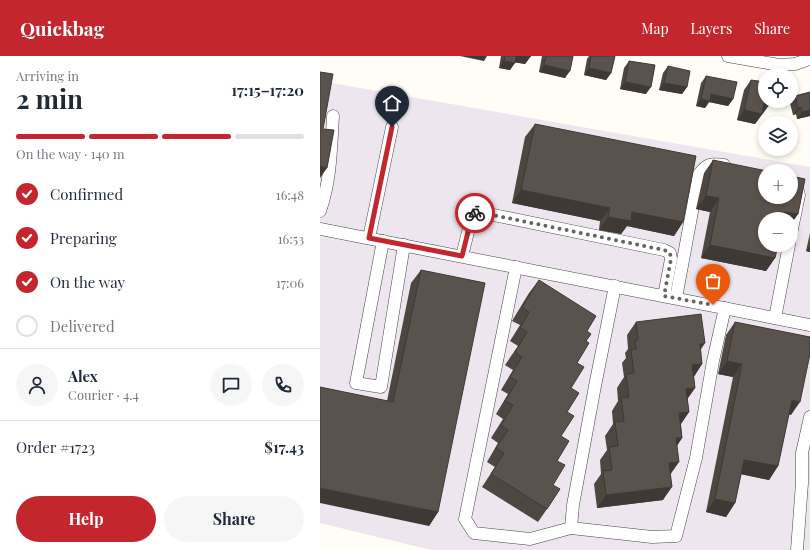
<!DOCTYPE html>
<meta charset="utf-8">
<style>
body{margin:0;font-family:"Playfair Display",serif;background:#f6f6f7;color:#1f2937;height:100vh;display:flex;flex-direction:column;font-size:15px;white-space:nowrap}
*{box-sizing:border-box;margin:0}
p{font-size:13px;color:#747a83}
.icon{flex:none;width:22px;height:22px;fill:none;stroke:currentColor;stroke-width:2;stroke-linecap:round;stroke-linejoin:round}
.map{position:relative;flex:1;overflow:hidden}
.details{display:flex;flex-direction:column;background:#fff;width:320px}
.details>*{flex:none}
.fabs{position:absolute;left:438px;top:12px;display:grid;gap:8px}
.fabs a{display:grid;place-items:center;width:40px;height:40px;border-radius:50%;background:#fff;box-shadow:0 2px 6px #0003;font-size:20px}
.pin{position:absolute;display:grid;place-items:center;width:34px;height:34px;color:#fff;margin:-41px -17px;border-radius:50% 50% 50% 0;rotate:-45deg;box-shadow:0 0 4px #0007}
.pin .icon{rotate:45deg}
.courier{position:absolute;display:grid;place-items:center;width:40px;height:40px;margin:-20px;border:3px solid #c4262e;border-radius:50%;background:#fff;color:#222;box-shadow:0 1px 5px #0007}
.headline em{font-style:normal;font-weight:700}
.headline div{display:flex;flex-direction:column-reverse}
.headline{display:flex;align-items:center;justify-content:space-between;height:68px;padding:0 16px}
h1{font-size:26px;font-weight:700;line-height:30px}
.bar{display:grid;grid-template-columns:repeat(4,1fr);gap:6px 4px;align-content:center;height:48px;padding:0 16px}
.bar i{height:5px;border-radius:3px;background:#e0e1e3}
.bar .active{background:#c4262e}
.bar p{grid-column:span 4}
.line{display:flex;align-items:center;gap:10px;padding:0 16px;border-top:1px solid #e0e1e3}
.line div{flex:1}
.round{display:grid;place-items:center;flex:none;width:42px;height:42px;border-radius:21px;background:#f6f6f7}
ol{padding:0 16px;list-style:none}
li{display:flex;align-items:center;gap:12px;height:44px}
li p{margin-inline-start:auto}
li .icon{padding:4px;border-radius:50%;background:#c4262e;color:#fff;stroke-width:4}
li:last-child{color:#747a83}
li i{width:22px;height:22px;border:2px solid #e0e1e3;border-radius:50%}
.primary-button{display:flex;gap:8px;margin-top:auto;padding:8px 16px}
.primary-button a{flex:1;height:46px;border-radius:24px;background:#c4262e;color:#fff;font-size:16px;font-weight:700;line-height:46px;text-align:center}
.primary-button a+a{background:#f6f6f7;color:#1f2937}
header{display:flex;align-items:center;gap:24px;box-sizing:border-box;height:56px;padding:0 20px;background:#c4262e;color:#fff}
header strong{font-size:19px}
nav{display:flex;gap:22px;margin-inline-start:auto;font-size:14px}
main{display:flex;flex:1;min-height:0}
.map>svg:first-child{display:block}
.industrial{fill:#eee6ef;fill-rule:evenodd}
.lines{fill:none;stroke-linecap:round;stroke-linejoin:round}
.minor-casing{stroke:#444;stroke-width:13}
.minor{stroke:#fff;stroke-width:12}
.wall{fill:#4d4742}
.shaded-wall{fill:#3f3936}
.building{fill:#5a524d;stroke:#3f3936}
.done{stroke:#646461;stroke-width:4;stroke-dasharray:0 7.2}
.route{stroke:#c4262e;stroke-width:5}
</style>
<header>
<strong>Quickbag</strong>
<nav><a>Map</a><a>Layers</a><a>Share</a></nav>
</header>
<main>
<section class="details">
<div class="headline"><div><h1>2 min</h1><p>Arriving in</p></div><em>17:15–17:20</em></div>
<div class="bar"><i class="active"></i><i class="active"></i><i class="active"></i><i></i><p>On the way · 140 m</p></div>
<ol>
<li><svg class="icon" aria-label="check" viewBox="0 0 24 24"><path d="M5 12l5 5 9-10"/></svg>Confirmed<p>16:48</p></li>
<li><svg class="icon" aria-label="check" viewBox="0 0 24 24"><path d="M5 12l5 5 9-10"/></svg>Preparing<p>16:53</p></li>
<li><svg class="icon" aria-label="check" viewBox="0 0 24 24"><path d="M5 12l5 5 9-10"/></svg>On the way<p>17:06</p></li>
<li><i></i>Delivered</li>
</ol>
<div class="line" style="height:72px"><a class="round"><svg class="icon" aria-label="person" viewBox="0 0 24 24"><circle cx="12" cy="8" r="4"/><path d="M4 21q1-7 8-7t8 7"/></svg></a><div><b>Alex</b><p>Courier · 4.4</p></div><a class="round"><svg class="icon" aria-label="chat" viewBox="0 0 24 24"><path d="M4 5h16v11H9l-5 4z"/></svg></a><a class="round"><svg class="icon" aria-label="phone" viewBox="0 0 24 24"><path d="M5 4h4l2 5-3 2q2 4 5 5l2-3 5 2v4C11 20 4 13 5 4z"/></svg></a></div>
<div class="line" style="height:52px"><div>Order #1723</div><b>$17.43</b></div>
<div class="primary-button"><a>Help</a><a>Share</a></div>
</section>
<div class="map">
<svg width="490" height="494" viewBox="0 0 490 494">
<rect width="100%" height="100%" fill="#fffdf5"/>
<path class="industrial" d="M0,25L490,111V494H111L0,467ZM445,115H471V141H445ZM445,163H471V189H445Z"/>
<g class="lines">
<g class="minor-casing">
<g id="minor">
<polyline points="408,0 459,9 475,8 490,3"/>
<polyline points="471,126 477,132 479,139 471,178"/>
<path d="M0,155C11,124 11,92 13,60"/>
<polyline points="0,173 490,269"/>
<polyline points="49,182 72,71"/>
<polyline points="63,185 36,327 61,331 84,189"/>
<polyline points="142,200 152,160 159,156 344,194 350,197 351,203 344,240"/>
<polyline points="196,211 145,463 154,477 210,483 251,472 332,481 356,480 376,402 393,305 405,252"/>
<path d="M356,242L379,118C387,108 391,107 404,109"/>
<polyline points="455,262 469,189"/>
<polyline points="251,472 253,449 275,330 295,230"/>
<polyline points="477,494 482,427 482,397 490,361"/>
</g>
</g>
<use href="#minor" class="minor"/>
</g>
<g class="wall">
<polygon points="181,0 211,0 205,8 195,6 190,14 179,12"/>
<polygon points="222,0 253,0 245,22 219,16"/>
<polygon points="269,0 295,0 291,17 286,24 264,19 267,3"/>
<polygon points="309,5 326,38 300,33 304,12"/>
<polygon points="348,10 367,31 362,38 339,34 343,17"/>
<polygon points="386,20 413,43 408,50 389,46 385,52 376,50 381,27"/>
<polygon points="431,24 442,58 435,68 417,64 424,34"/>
<polygon points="490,36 490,60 477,63 476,58 473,59 470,47 475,40"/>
<polygon points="215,68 363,166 354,180 307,170 301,178 279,174 280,165 192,147 205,81"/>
<polygon points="393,104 478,158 471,168 471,163 445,163 455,202 446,215 381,202 390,156 376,153 384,117"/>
<polygon points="490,177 490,196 486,195"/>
<polygon points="101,214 118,456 109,470 67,345 91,227"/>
<polygon points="219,224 267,275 266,285 257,307 251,332 247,356 241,380 233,429 227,453 218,466 162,431 175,411 167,406 178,387 171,382 183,363 176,358 188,338 181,334 193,314 185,309 198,290 190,285 200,269 192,265 209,237"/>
<polygon points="316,266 380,294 382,308 374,321 375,332 367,343 369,356 361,368 362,382 357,390 351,417 343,444 277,452 274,428 281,418 280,404 287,394 285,380 293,368 292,355 298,345 297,332 304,321 302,307 306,302 305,297 308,293 307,279"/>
<polygon points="415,266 471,359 469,358 458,410 449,424 421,418 415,447 406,461 386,456 413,321 398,318 406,279"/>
</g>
<g class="shaded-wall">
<polygon points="140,0 167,0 164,5"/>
<polygon points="196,0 203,0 210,1 205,8 192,6"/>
<polygon points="184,5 195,7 190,14 179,12"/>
<polygon points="224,9 250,15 245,22 219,16"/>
<polygon points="269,12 291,17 286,24 264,19"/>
<polygon points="305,26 331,31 326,38 300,33"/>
<polygon points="344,27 367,31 362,38 339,34"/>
<polygon points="391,38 413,43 408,50 389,46 385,52 376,50 381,43"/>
<polygon points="444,47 450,48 435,68 417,64 424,54"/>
<polygon points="481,51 476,58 473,59 478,52"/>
<polygon points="490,54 490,60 477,63 482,56"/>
<polygon points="0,110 7,112 0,122"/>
<polygon points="201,134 290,152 280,165 192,147"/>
<polygon points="386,140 399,142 390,156 376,153"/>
<polygon points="312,156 363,166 354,180 307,170 301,178 279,174 288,161"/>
<polygon points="465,156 478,158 471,168 471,163 459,163"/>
<polygon points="390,189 455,202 446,215 381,202"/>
<polygon points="490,190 490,196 486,195"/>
<polygon points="385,287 376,301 380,288"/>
<polygon points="407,305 422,308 413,321 398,318"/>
<polygon points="382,308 373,321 372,309"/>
<polygon points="375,332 366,345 366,333"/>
<polygon points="472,344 480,346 471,359 463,357"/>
<polygon points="369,356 360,369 359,357"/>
<polygon points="356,382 362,382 353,395"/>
<polygon points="424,404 458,410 449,424 415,417"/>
<polygon points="359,406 350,419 349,407"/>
<polygon points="352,431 343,444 277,452 286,439"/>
<polygon points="0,432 118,456 109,470 0,447"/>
<polygon points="395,443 415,447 406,461 386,456"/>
</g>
<g class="building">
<polygon points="185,0 196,0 195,7 184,5"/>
<polygon points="203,0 211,0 210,1"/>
<polygon points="226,0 253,0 250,15 224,9"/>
<polygon points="271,0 295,0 291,17 269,12"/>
<polygon points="309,5 335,9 331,31 305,26"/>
<polygon points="348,10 370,15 367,31 344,27"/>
<polygon points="0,16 13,18 3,73 14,74 7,112 0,110"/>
<polygon points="386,20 417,26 413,43 391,38 390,45 381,43"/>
<polygon points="431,24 445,26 445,45 450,45 450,48 444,47 442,58 424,54"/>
<polygon points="490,36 490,54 482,56 481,51 478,52 475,40"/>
<polygon points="215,68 376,100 363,166 312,156 311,165 288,161 290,152 201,134"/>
<polygon points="393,104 447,115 445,115 445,141 471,141 471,120 485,123 478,158 465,156 463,163 445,163 445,189 458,189 455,202 390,189 399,142 386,140"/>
<polygon points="101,214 165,227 118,456 0,432 0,331 73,346"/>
<polygon points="219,224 276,260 267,275 271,278 266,285 269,287 257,307 264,311 251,332 259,337 247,356 254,360 241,380 249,385 237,405 245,409 233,429 240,433 227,453 171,418 184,397 176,392 188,374 181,369 193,349 185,345 197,325 190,321 202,301 195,296 207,276 200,272 209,256 202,251"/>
<polygon points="381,258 385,287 380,288 382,308 372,309 375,332 366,333 369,356 359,357 362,382 356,382 359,406 349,407 352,431 286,439 283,415 292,414 289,391 298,390 295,366 304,365 301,342 309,341 306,318 314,317 311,294 316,293 315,284 318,284 316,266"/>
<polygon points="415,266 490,281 490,298 480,346 472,344 458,410 424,404 415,447 395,443 422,308 407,305"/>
</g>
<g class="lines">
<polyline class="done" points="155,157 158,156 344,194 350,197 351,203 344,240 393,249"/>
<polyline class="route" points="72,71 49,182 142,200 152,160 155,157"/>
</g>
</svg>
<div class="fabs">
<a><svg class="icon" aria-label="locate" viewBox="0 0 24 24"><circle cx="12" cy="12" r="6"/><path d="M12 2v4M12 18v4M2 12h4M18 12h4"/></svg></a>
<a><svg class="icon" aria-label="layers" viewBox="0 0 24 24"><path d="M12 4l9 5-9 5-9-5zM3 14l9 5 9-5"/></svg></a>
<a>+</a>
<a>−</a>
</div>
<div class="pin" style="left:393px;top:249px;background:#ea580c"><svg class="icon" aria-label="bag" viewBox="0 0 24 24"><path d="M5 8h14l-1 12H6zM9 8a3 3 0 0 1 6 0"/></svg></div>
<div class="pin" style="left:72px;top:71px;background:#1f2937"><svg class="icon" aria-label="home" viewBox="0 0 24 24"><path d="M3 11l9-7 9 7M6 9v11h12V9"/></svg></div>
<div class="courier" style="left:155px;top:157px"><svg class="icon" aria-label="bike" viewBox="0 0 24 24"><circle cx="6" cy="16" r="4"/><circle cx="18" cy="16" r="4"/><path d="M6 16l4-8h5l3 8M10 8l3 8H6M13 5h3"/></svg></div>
</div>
</main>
